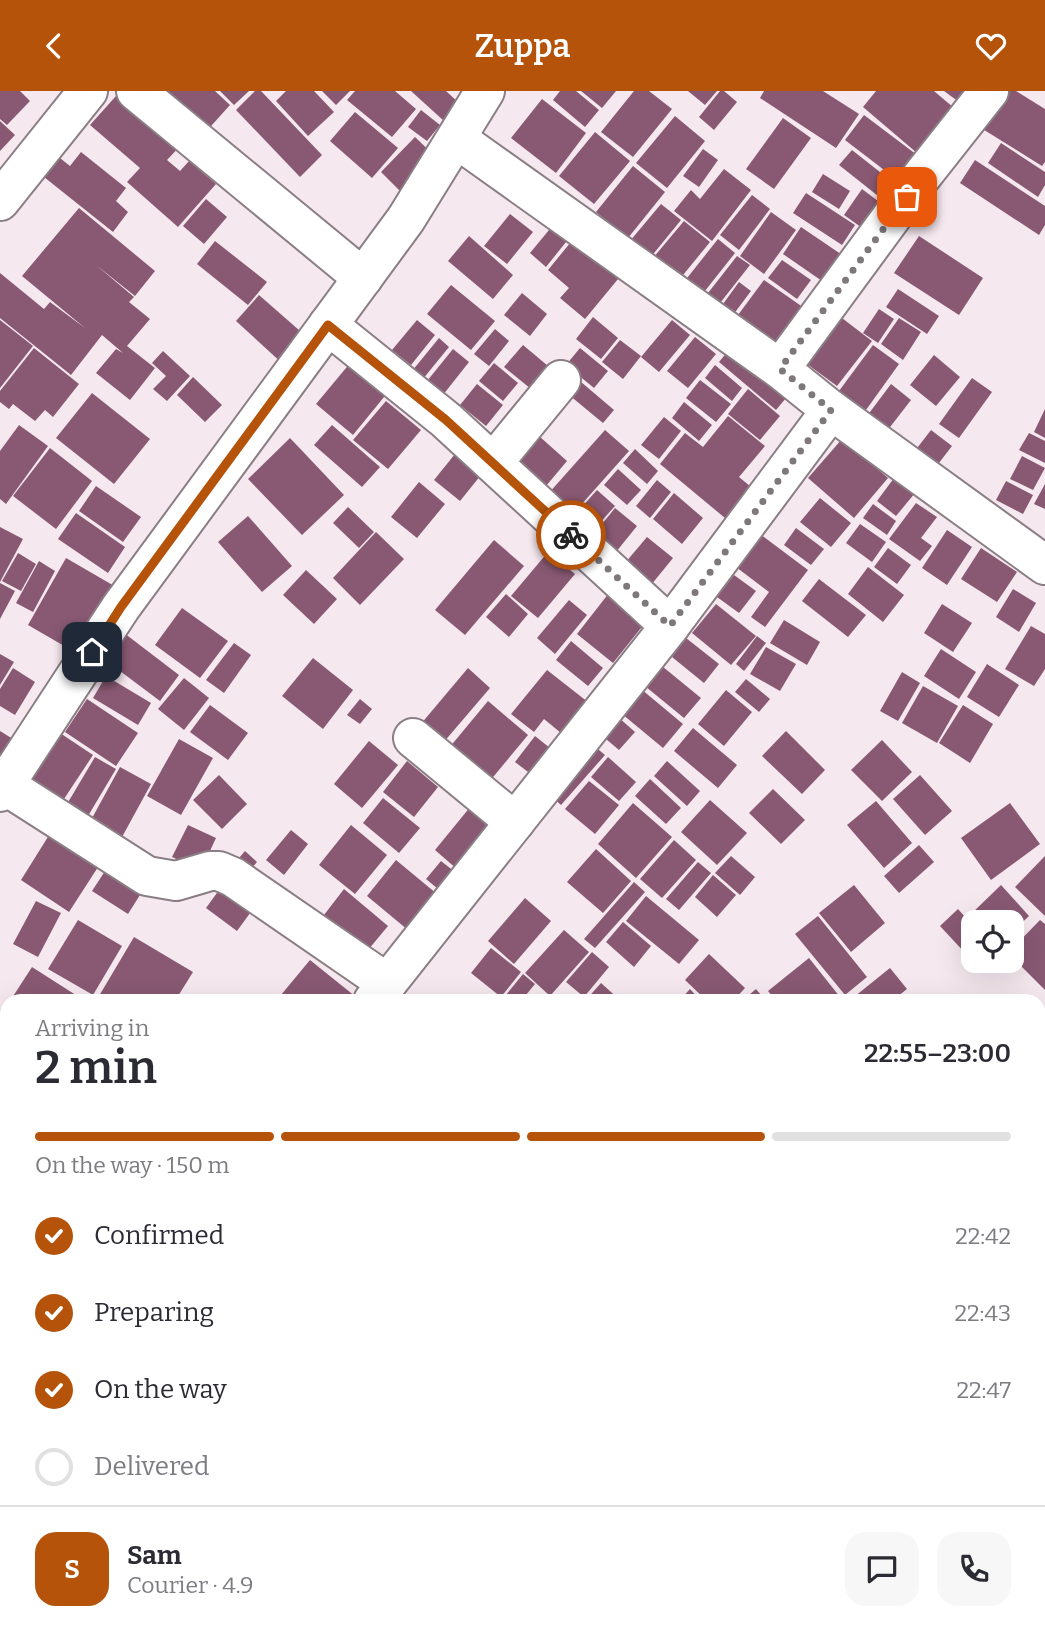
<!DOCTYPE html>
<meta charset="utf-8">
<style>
body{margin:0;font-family:Bitter,serif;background:#f7f7f7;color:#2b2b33;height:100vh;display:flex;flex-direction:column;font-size:26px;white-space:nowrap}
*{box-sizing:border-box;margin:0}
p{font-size:23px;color:#7c7c81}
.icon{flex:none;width:38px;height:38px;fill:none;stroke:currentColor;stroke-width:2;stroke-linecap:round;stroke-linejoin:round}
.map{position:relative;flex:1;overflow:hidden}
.sheet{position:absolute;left:0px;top:903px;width:1046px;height:653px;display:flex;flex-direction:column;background:#fff;border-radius:21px 21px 0 0;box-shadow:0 7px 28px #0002}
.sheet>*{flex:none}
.controls{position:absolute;left:961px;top:819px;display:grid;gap:14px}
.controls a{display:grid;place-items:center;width:63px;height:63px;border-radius:14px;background:#fff;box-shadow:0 7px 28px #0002;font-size:35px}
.pin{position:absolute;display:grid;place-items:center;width:60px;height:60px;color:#fff;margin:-30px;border-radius:14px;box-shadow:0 4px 10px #0006}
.courier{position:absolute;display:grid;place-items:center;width:70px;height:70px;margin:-35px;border:5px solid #b45309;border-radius:50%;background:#fff;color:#222;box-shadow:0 2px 9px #0007}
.overview em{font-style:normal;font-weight:600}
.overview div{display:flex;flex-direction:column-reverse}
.overview{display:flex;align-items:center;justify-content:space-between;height:119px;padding:0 35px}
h1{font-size:46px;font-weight:600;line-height:52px}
.bar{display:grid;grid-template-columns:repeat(4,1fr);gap:10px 7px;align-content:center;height:84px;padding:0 35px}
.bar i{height:9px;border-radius:5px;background:#e1e1e2}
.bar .on{background:#b45309}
.bar p{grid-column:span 4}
.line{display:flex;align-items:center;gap:18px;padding:0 35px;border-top:2px solid #e1e1e2}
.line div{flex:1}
.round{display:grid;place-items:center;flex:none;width:74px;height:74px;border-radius:21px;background:#f7f7f7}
ol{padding:0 35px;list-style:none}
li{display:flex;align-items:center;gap:21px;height:77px}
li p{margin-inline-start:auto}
li .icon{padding:7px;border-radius:50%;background:#b45309;color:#fff;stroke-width:4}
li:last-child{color:#7c7c81}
li i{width:38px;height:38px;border:4px solid #e1e1e2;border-radius:50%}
header{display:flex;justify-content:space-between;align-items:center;height:91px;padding:0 35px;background:#b45309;color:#fff;font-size:32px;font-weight:600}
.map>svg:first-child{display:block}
.building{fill:#895973}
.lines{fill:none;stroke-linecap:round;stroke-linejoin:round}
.minor-casing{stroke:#8a7e84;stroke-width:42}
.minor{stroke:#fff;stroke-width:38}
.done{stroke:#7f787b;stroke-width:7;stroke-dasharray:0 12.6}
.route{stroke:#b45309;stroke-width:9}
</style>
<header><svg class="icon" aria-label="back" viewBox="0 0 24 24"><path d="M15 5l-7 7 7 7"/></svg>Zuppa<svg class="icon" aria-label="heart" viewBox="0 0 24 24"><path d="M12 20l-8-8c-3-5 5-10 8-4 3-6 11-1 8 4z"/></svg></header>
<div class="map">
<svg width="1045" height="1555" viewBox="0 0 1045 1555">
<rect width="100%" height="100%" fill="#f5e8ee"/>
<g class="building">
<polygon points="0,0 20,0 30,10 7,34 0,28"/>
<polygon points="156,0 215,0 230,14 203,44"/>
<polygon points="220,0 249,0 234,14"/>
<polygon points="255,0 261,0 322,64 300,86 236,19"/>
<polygon points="286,0 314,0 334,21 308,45 276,10"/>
<polygon points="322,0 350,0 336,14"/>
<polygon points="355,0 395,0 416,18 392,46 347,9"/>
<polygon points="411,0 446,0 460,13 444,30"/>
<polygon points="560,0 576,0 599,19 585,36 553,9"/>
<polygon points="581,0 616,0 602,17"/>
<polygon points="634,0 649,0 672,18 633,66 601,41"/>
<polygon points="688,0 717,0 705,14"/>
<polygon points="720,0 724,0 737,11 714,39 699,26"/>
<polygon points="764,0 823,0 859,23 836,57 760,7"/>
<polygon points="876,0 934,0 954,17 917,62 863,16"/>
<polygon points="944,0 968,0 959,11"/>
<polygon points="1003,0 1016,0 1045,18 1045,71 1042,75 981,37"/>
<polygon points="116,5 130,18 185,50 167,69 180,80 189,70 216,93 178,136 127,91 140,77 90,34"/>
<polygon points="542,8 586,42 556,82 511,47"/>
<polygon points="421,19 440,34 427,50 408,36"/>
<polygon points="355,21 398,57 372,87 330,50"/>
<polygon points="864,24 925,70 905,95 845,49"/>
<polygon points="675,25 705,50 667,97 636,72"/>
<polygon points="783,27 811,47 774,98 746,78"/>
<polygon points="0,30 15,44 0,60"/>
<polygon points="595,41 630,70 594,113 559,85"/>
<polygon points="415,46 441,71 407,107 381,81"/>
<polygon points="1001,52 1045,81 1045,94 1038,106 988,72"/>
<polygon points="703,58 718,69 699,96 683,85"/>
<polygon points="852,59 904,100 892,116 839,74"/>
<polygon points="81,61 126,97 116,110 128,121 113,141 39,82 55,63 70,75"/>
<polygon points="975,69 1045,115 1045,134 1039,144 960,92"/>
<polygon points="633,75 665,101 628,147 596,121"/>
<polygon points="724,78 751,99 712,150 674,120 691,99 700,108"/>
<polygon points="823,83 850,100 839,118 812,101"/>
<polygon points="862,98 890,119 872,144 844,124"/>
<polygon points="806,102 855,134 842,154 793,122"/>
<polygon points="752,104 770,118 739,159 720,144"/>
<polygon points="206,108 227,126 204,153 183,135"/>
<polygon points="661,113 681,129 650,167 630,150"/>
<polygon points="79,117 155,180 135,205 96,174 134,206 129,211 150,228 127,255 155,277 130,309 96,282 116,258 123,262 102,244 71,284 0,227 0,182 44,218 50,211 85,237 22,185"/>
<polygon points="771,121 796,139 764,183 740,165"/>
<polygon points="510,123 533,141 507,173 484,155"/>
<polygon points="684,130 710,151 679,189 653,167"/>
<polygon points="554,133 570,146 546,176 530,162"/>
<polygon points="801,136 854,172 835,199 783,163"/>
<polygon points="469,145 513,184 493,208 448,170"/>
<polygon points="919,145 983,187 959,224 894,182"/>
<polygon points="575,146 623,182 585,228 560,207 569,197 548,179"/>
<polygon points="718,148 735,162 697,210 680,196"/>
<polygon points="215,150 267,191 248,214 197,173"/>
<polygon points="737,165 750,174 713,221 701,211"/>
<polygon points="782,169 811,189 797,208 768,187"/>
<polygon points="764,189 807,219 782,255 738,224"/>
<polygon points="739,191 751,200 727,232 715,224"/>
<polygon points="451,194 495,230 471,259 427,223"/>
<polygon points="898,198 939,225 927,243 886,216"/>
<polygon points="522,202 547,223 530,245 504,224"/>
<polygon points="259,204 308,247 284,274 236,230"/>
<polygon points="879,218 894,228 878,252 863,242"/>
<polygon points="838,224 872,250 837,295 803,270"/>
<polygon points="593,226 618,247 601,268 576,248"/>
<polygon points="899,227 921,241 903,269 881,253"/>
<polygon points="0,229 33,255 0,297"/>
<polygon points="417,229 435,244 411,274 392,259"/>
<polygon points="672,229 690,244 659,281 641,266"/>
<polygon points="495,238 509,250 489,275 474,263"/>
<polygon points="695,246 716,263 688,297 667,280"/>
<polygon points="439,247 449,256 418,294 408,285"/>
<polygon points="620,249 641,265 623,288 602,271"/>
<polygon points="523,254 554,280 536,302 504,276"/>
<polygon points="733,254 791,301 776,319 719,271"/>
<polygon points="873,254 899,273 866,319 839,300"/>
<polygon points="34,257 79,293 53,326 45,319 35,330 13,313 9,318 0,311 0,300"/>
<polygon points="580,257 608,280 594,297 566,274"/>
<polygon points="453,258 469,271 439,309 423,295"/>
<polygon points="163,260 190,285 167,310 153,298 166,285 152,272"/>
<polygon points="934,264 960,286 936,315 910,294"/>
<polygon points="356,265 393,295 353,344 316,313"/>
<polygon points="494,272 518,292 503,310 479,290"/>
<polygon points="715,274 742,297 732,310 705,287"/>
<polygon points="574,285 614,319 603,332 563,299"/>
<polygon points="193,286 222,314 205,331 177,304"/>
<polygon points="972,287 992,301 959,347 939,333"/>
<polygon points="700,289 731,313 716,331 686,307"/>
<polygon points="477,293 503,314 486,335 460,314"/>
<polygon points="891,293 911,309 887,340 867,325"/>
<polygon points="748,298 780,325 760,349 728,323"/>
<polygon points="92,302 150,348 114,393 56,347"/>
<polygon points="386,310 421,339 388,378 353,349"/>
<polygon points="684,311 712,334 699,350 672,327"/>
<polygon points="1045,318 1045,347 1034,341"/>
<polygon points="728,325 765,355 739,386 751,396 725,427 660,373 685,342 703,356"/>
<polygon points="664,326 681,340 659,368 641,354"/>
<polygon points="19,334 48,355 6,413 0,408 0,360"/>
<polygon points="332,334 380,376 362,396 314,354"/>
<polygon points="605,339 629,360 572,424 548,403"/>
<polygon points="931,339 952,355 932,381 911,365"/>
<polygon points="1029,342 1045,350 1045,372 1019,359"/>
<polygon points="539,345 567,370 546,395 517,370"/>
<polygon points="290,347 344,404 302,444 248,388"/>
<polygon points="842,348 888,387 854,427 808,387"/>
<polygon points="50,357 92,390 56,438 13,405"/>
<polygon points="635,358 658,380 647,393 623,372"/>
<polygon points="455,363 481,384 460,410 434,389"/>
<polygon points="1022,365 1045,377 1033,399 1010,388"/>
<polygon points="618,378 641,399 627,414 604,394"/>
<polygon points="894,387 915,402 896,425 877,410"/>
<polygon points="657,389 671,401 650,427 636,415"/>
<polygon points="1006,390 1033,404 1023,423 996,409"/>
<polygon points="419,391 445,413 417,447 391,426"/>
<polygon points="1045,393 1045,418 1034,413"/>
<polygon points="96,395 141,426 123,451 79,420"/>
<polygon points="597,399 615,415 598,434 580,418"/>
<polygon points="674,402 703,427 682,453 653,428"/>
<polygon points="820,407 851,432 831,456 800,431"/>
<polygon points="916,412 937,426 921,447 932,455 920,470 889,448"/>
<polygon points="873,413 896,430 887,444 863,427"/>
<polygon points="348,416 374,441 359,457 333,432"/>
<polygon points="615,417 637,435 616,461 594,443"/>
<polygon points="76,422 125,456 108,482 58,448"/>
<polygon points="248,425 292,475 262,501 218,451"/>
<polygon points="860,433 886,451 872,471 846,452"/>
<polygon points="0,436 23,448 0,491"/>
<polygon points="796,437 824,458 811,474 784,454"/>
<polygon points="947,439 972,456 947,494 922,477"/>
<polygon points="376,441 404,468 360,514 333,487"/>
<polygon points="760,443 808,479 765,536 751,526 769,501 736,476"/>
<polygon points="647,446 673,467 651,494 625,472"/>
<polygon points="494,449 524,475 465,544 435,519"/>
<polygon points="888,457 911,474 897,493 874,476"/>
<polygon points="981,457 1017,481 997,511 961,488"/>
<polygon points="548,461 575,483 538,527 511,505"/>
<polygon points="18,462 36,473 21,500 2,490"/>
<polygon points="66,467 116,496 78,563 28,534"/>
<polygon points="39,470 55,480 33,521 16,512"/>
<polygon points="868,476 904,504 883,531 848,503"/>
<polygon points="306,479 337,508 314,533 283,504"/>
<polygon points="734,484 756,500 739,522 717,506"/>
<polygon points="819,488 866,524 848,546 802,510"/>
<polygon points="0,492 15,500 0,528"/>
<polygon points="1013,498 1036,512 1019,541 996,526"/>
<polygon points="609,502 645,532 613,572 577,543"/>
<polygon points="506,503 528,523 509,546 486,526"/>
<polygon points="569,509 587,524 555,563 537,547"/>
<polygon points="716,513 756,545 731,574 692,542"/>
<polygon points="942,513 972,532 953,561 924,542"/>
<polygon points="182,517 228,550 200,587 155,554"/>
<polygon points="784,529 820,551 807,574 770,552"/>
<polygon points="1031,535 1045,543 1045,578 1034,595 1005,578"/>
<polygon points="124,542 179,584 160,610 104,568"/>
<polygon points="757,545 766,552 744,580 736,573"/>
<polygon points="686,547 719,573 704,592 672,566"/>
<polygon points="571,550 603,577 588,595 556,569"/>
<polygon points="234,552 251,564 224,602 206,589"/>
<polygon points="766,556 796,573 780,600 750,583"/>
<polygon points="941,558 976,581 959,608 924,585"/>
<polygon points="0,563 14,571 0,594"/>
<polygon points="313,567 353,599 323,638 282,605"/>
<polygon points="657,571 701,607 684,627 640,591"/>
<polygon points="987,573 1019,594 999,626 967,606"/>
<polygon points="13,577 35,591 15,624 0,615 0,598"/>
<polygon points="468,577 490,597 437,659 415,640"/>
<polygon points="547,579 593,615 567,647 544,628 534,641 511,623"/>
<polygon points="902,581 920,592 898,630 880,620"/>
<polygon points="106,585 151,612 138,634 93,607"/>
<polygon points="184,587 209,607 184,639 158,618"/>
<polygon points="746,588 770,608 759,621 735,601"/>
<polygon points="635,593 683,633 663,657 616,618"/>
<polygon points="923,595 958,615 937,652 902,632"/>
<polygon points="726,599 752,621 724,655 698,633"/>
<polygon points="87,608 138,642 116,675 65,641"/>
<polygon points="360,608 372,618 360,633 347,624"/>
<polygon points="488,610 528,644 484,697 444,663"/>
<polygon points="210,614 248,642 228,669 190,641"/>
<polygon points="963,614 993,633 970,672 939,652"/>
<polygon points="609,618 635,641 619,659 593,637"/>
<polygon points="693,637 737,674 718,697 674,660"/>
<polygon points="0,640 21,653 0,681"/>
<polygon points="57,640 93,664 62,711 26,686"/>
<polygon points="786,640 825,679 802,703 762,665"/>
<polygon points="535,645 560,665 540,690 515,671"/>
<polygon points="179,648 213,667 181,724 147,705"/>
<polygon points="882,649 912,681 882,710 851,679"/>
<polygon points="369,650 398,674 362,717 334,693"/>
<polygon points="593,654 605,664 561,714 549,703"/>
<polygon points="95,666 116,678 88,725 67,713"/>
<polygon points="608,666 636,691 619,710 591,686"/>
<polygon points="407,670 438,696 414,726 383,701"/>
<polygon points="667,670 700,700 687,715 654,685"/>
<polygon points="120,676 151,693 122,746 91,729"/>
<polygon points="219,684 247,713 222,738 193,709"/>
<polygon points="920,684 952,720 925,744 893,708"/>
<polygon points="650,688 681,717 666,733 635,705"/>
<polygon points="589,690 619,714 595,743 565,718"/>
<polygon points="773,698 805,729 781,753 749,722"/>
<polygon points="383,707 420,737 399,762 363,732"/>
<polygon points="710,709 747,742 717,774 681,741"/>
<polygon points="876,710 912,752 884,777 847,734"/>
<polygon points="633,712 672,746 636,787 598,753"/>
<polygon points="1010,712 1040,753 991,789 961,747"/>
<polygon points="471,715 495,734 458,779 435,759"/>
<polygon points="188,734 216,747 201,779 172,766"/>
<polygon points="351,734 387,764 355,803 319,774"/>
<polygon points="291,739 308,753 284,784 266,769"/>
<polygon points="51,741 100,773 69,821 21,789"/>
<polygon points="674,749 696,769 662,807 640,788"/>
<polygon points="919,754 934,771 899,802 884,785"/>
<polygon points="596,758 631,790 603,822 567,791"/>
<polygon points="245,760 257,771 245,785 232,775"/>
<polygon points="731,765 755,786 740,804 715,782"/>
<polygon points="1045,765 1045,825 1015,796"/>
<polygon points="396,769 437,803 408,839 367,805"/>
<polygon points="441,770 464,788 449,807 426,788"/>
<polygon points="698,771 711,782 679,819 666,808"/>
<polygon points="109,774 145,796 128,823 92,800"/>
<polygon points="713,784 736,804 717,826 695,806"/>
<polygon points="634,791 645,801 595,857 584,848"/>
<polygon points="854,794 885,832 851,861 819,822"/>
<polygon points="1001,794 1029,825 1012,841 1012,831 972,831 968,826"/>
<polygon points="222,795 253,818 237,840 206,817"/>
<polygon points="344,798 388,835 368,859 324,824"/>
<polygon points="646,805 699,849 679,873 626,830"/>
<polygon points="525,807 551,830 514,873 488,850"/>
<polygon points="36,810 61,822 38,866 13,853"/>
<polygon points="958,818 973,835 973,856 966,863 940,835"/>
<polygon points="818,825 867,886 845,904 795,843"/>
<polygon points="78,829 122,855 93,904 48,878"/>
<polygon points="1040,829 1045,833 1045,899 1012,866 1012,858"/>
<polygon points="623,831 651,855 634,876 606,851"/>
<polygon points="564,839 589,861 550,905 525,882"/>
<polygon points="134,846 193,881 175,910 96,910"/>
<polygon points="491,857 521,881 501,906 471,882"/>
<polygon points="592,861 609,876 584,906 566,891"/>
<polygon points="709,863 745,897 733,910 707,910 685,889"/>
<polygon points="809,867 840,906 835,910 776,910 768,900"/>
<polygon points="310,869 356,906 353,910 276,910"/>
<polygon points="32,876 82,908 81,910 10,910"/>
<polygon points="890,877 907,898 892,910 849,910"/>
<polygon points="523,883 535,893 521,910 504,910 502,909"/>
<polygon points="601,892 621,910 585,910"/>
<polygon points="690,898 701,910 679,910"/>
<polygon points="756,898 766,910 742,910"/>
<polygon points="0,1048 7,1051 7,1080 0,1094"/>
<polygon points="1040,1334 1045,1336 1045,1387 1040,1399"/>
<polygon points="7,1448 7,1544 0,1555 0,1462"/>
</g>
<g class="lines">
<g class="minor-casing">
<g id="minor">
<polyline points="136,0 363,187"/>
<polyline points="457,48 780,278 831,319 1045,474"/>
<polyline points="0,110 88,0"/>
<polyline points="328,234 446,329 670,535"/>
<polyline points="780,278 918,90 989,0"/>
<polyline points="493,372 561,289"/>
<polyline points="413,647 515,731"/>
<polyline points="0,691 147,785 176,790 210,780 219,780 233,786 387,892"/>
<polyline points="0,701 121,516 406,128 485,0"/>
<polyline points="373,910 670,535 831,319"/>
<polyline points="1040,983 1045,984"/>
<polyline points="0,987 7,991"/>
<polyline points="1040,1522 1045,1525"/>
</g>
</g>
<use href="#minor" class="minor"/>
</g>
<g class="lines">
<polyline class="done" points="571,444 670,535 831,319 780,278 907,106"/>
<polyline class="route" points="92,561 121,516 328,234 446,329 571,444"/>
</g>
</svg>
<div class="controls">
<a><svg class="icon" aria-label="locate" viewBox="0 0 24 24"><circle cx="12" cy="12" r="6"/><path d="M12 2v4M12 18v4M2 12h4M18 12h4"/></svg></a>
</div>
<div class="pin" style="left:907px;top:106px;background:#ea580c"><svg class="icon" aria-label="bag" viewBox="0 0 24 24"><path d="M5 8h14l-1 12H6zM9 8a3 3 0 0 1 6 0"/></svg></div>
<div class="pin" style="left:92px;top:561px;background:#1f2937"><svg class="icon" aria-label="home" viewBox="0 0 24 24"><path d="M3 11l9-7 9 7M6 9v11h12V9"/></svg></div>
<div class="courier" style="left:571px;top:444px"><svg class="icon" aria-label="bike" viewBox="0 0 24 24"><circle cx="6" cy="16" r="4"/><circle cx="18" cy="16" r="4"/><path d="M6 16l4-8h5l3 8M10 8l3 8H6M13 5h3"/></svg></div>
<section class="sheet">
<div class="overview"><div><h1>2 min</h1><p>Arriving in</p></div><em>22:55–23:00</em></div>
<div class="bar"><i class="on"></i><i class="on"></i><i class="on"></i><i></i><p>On the way · 150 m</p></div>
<ol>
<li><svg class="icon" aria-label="check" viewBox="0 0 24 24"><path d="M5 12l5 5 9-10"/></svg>Confirmed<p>22:42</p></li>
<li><svg class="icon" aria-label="check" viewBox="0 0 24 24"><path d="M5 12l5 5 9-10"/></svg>Preparing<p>22:43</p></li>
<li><svg class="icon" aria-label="check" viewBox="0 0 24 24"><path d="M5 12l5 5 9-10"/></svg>On the way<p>22:47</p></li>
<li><i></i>Delivered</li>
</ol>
<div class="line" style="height:126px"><b class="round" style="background:#b45309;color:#fff">S</b><div><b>Sam</b><p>Courier · 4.9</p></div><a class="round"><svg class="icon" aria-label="chat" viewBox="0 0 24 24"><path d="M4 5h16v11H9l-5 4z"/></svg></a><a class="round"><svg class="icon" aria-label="phone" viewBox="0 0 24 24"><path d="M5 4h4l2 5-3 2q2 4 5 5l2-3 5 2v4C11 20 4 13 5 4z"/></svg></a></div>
</section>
</div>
